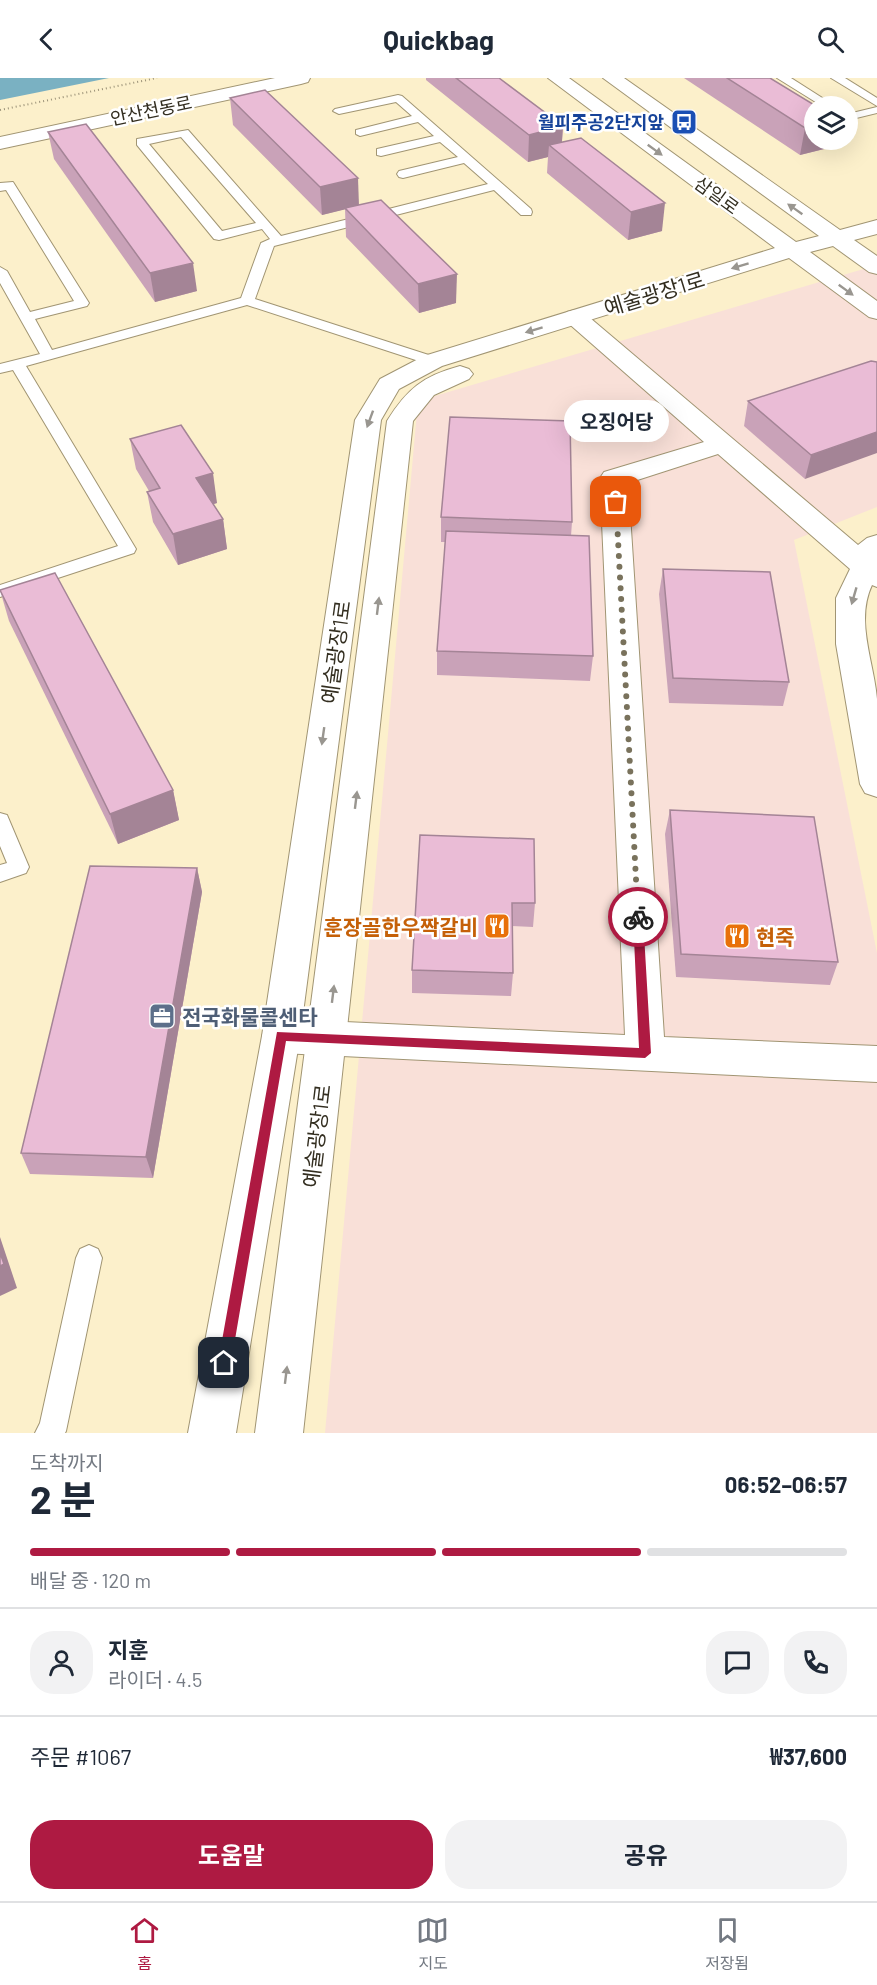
<!DOCTYPE html>
<html lang="ko">
<meta charset="utf-8">
<style>
body{margin:0;font-family:Barlow,"Noto Sans KR",sans-serif;background:#f2f2f3;color:#1f2937;height:100vh;display:flex;flex-direction:column;font-size:22px;white-space:nowrap}
*{box-sizing:border-box;margin:0}
p{font-size:20px;color:#747a83}
.icon{flex:none;width:33px;height:33px;fill:none;stroke:currentColor;stroke-width:2;stroke-linecap:round;stroke-linejoin:round}
.map{position:relative;height:1355px;overflow:hidden}
.panel{display:flex;flex-direction:column;background:#fff;flex:1}
.panel>*{flex:none}
.tools{position:absolute;left:804px;top:18px;display:grid;gap:12px}
.tools a{display:grid;place-items:center;width:54px;height:54px;border-radius:50%;background:#fff;box-shadow:0 6px 24px #0002;font-size:30px}
.pin{position:absolute;display:grid;place-items:center;width:51px;height:51px;color:#fff;margin:-26px;border-radius:12px;box-shadow:0 3px 9px #0006}
.courier{position:absolute;display:grid;place-items:center;width:60px;height:60px;margin:-30px;border:4px solid #ae1a42;border-radius:50%;background:#fff;color:#222;box-shadow:0 2px 8px #0007}
.bubble{position:absolute;height:42px;border-radius:21px;background:#fff;box-shadow:0 6px 24px #0002;font-size:20px;font-weight:700;line-height:42px;text-align:center}
.overview em{font-style:normal;font-weight:700}
.overview div{display:flex;flex-direction:column-reverse}
.overview{display:flex;align-items:center;justify-content:space-between;height:102px;padding:0 30px}
h1{font-size:39px;font-weight:700;line-height:45px}
.bar{display:grid;grid-template-columns:repeat(4,1fr);gap:9px 6px;align-content:center;height:72px;padding:0 30px}
.bar i{height:8px;border-radius:4px;background:#e0e1e3}
.bar .active{background:#ae1a42}
.bar p{grid-column:span 4}
.line{display:flex;align-items:center;gap:15px;padding:0 30px;border-top:2px solid #e0e1e3}
.line div{flex:1}
.round{display:grid;place-items:center;flex:none;width:63px;height:63px;border-radius:24px;background:#f2f2f3}
.cta{display:flex;gap:12px;margin-top:auto;padding:12px 30px}
.cta a{flex:1;height:69px;border-radius:24px;background:#ae1a42;color:#fff;font-size:24px;font-weight:700;line-height:69px;text-align:center}
.cta a+a{background:#f2f2f3;color:#1f2937}
header{display:flex;justify-content:space-between;align-items:center;height:78px;padding:0 30px;background:#fff;font-size:27px;font-weight:700}
.menu{display:flex;justify-content:space-around;align-items:center;height:84px;border-top:2px solid #e0e1e3;background:#fff;font-size:16px;color:#747a83}
.menu a{display:grid;justify-items:center;gap:3px}
.menu .active{color:#ae1a42}
.map>svg:first-child{display:block}
.commercial{fill:#f9e0d8}
.water{fill:#7ab1c2}
.lines{fill:none;stroke-linecap:round;stroke-linejoin:round}
.service-casing{stroke:#a19573;stroke-width:2}
.minor-casing{stroke:#a19573;stroke-width:2}
.tertiary-casing{stroke:#a19573;stroke-width:2}
.path{stroke:#9b9278;stroke-width:2;stroke-dasharray:1 3;stroke-linecap:butt}
.service{fill:#fff;fill-rule:evenodd}
.minor{fill:#fff;fill-rule:evenodd}
.tertiary{fill:#fff;fill-rule:evenodd}
.wall{fill:#c9a2b8}
.shaded-wall{fill:#a48496}
.building{fill:#eabcd6;stroke:#a48496;stroke-width:1.5}
.oneway{fill:#999690}
.route{fill:#ae1a42}
.done{stroke:#79725c;stroke-width:6;stroke-dasharray:0 10.8}
.labels{text-anchor:middle;dominant-baseline:central;stroke-width:5;stroke-linejoin:round;paint-order:stroke}
.far-street-label{font-size:18px;fill:#332e20;stroke:#fff}
.far-transit-label{font-size:18px;font-weight:bold;fill:#164399;stroke:#fff;text-anchor:end}
.street-label{font-size:21px;fill:#332e20;stroke:#fff}
.food-label{font-size:21px;font-weight:bold;fill:#c56008;stroke:#fff;text-anchor:end}
.service-label{font-size:21px;font-weight:bold;fill:#4e5e75;stroke:#fff;text-anchor:start}
</style>
<header><svg class="icon" aria-label="back" viewBox="0 0 24 24"><path d="M15 5l-7 7 7 7"/></svg>Quickbag<svg class="icon" aria-label="search" viewBox="0 0 24 24"><circle cx="10" cy="10" r="6"/><path d="M15 15l6 6"/></svg></header>
<div class="map">
<svg width="877" height="1355" viewBox="0 0 877 1355">
<rect width="100%" height="100%" fill="#fcf0cb"/>
<polygon class="commercial" points="877,187 877,429 794,462 877,875 877,1355 325,1355 418,323"/>
<polygon class="water" points="0,0 109,0 0,22"/>
<g class="lines">
<g class="service-casing">
<g id="service">
<polygon points="777,0 791,0 835,28 822,28"/>
<polygon points="831,0 845,0 877,20 877,28"/>
<path d="M398,17L402,18L531,131L532,134L531,137H521L494,112L274,168L255,221L438,280L440,283L438,286H428L247,227L26,288L136,471L134,475L0,519V507L118,468L13,292L0,295V286L40,276L0,205V189L7,193L30,234L74,223L6,112L0,113V105L13,104L89,225L87,228L35,241L52,272L241,220L261,165L270,161L262,151L219,162L214,161L137,67V61L188,52L281,158L488,106L464,85L403,100L399,99L397,96L399,93L458,79L440,64L381,78L377,77V71L434,58L418,44L360,58L356,56V52L412,38L396,24L339,36L333,33L335,31ZM181,59L256,145L222,153L149,66Z"/>
<polygon points="877,29 877,35 848,42 848,36"/>
<polygon points="0,735 7,737 29,789 26,795 0,804 0,787 7,785 0,768"/>
<polygon points="89,1167 98,1171 102,1180 66,1353 65,1355 35,1355 40,1345 76,1180 80,1171"/>
</g>
</g>
<g class="minor-casing">
<path id="minor" d="M575,232L583,234L858,467L867,460L877,457V509L872,507C855,543 874,584 877,621C877,653 877,687 877,719L865,715L860,706L836,566V520L850,491L718,376L628,405L664,959L877,968V1004L281,975L267,970L262,958L267,946L281,941L625,957L600,400L604,394L704,364L567,244L563,239L567,234Z"/>
</g>
<g class="tertiary-casing">
<g id="tertiary">
<polygon points="275,0 310,0 308,4 301,6 0,71 0,59"/>
<polygon points="548,0 569,0 796,164 819,158 603,0 624,0 840,152 877,142 877,156 854,162 877,178 877,196 869,194 833,168 810,174 877,223 877,241 869,239 789,180 442,288 399,311 381,342 300,958 236,1355 188,1355 262,958 355,342 380,301 424,278 775,170"/>
<path d="M460,288L469,291L473,296L469,301L434,317L413,343L303,1355H255L387,343C407,311 423,298 460,288Z"/>
</g>
</g>
<polyline class="path" points="0,32 157,0"/>
<use href="#service" class="service"/>
<use href="#minor" class="minor"/>
<use href="#tertiary" class="tertiary"/>
</g>
<g class="wall">
<polygon points="426,0 499,0 563,48 562,64 662,153 628,162 547,95 548,79 528,84 426,2"/>
<polygon points="684,0 770,0 832,69 800,77"/>
<polygon points="230,20 359,127 456,225 419,235 346,159 345,131 322,137 233,47"/>
<polygon points="48,54 197,213 155,224 54,81"/>
<polygon points="877,284 805,401 744,348 748,323"/>
<polygon points="130,361 217,425 213,426 223,441 227,471 178,487 153,444 147,414 149,413 136,391"/>
<polygon points="441,439 572,444 571,458 593,578 590,603 437,597 437,573 445,464 441,464"/>
<polygon points="663,491 789,604 783,628 669,625 659,516"/>
<polygon points="0,512 173,712 179,742 118,766 9,543"/>
<polygon points="670,732 838,884 830,907 676,899 665,756"/>
<polygon points="420,757 535,825 533,849 512,848 513,895 511,918 412,915 412,892"/>
<polygon points="197,790 202,814 153,1100 30,1096 21,1075"/>
</g>
<g class="shaded-wall">
<polygon points="563,48 561,76 549,67 548,79 528,84 529,57"/>
<polygon points="814,48 814,62 833,62 832,69 800,77 805,50"/>
<polygon points="358,100 359,128 322,137 320,109"/>
<polygon points="665,125 662,153 628,162 631,134"/>
<polygon points="193,185 197,213 155,224 150,195"/>
<polygon points="457,196 456,225 419,235 418,206"/>
<polygon points="877,354 877,375 805,401 811,377"/>
<polygon points="213,395 217,425 201,430 196,400"/>
<polygon points="223,441 227,471 178,487 173,456"/>
<polygon points="173,712 179,742 118,766 110,736"/>
<polygon points="197,790 202,814 153,1100 146,1079"/>
<polygon points="0,1159 17,1210 0,1218"/>
</g>
<g class="building">
<polygon points="456,0 499,0 563,48 529,57"/>
<polygon points="727,0 770,0 816,28 814,28 814,48 805,50"/>
<polygon points="265,12 358,100 320,109 230,20"/>
<polygon points="86,46 193,185 150,195 48,54"/>
<polygon points="581,60 665,125 631,134 549,67"/>
<polygon points="381,122 457,196 418,206 345,130"/>
<polygon points="871,283 877,284 877,354 811,377 748,323"/>
<polygon points="450,339 570,343 572,444 441,439"/>
<polygon points="181,347 213,395 196,400 223,441 173,456 147,414 160,410 130,361"/>
<polygon points="446,453 589,458 593,578 437,573"/>
<polygon points="663,491 770,494 789,604 673,600"/>
<polygon points="55,495 173,712 110,736 0,512"/>
<polygon points="670,732 814,739 838,884 681,876"/>
<polygon points="420,757 534,761 535,825 512,825 513,895 412,892"/>
<polygon points="90,788 197,790 146,1079 21,1075"/>
<polygon points="0,1175 4,1186 0,1188"/>
</g>
<defs><path id="oneway-solid" d="M-6-.8H1V-3.2L6.5 0L1 3.2V.8H-6Z" transform="scale(1.5)"/></defs>
<g class="oneway">
<use href="#oneway-solid" transform="translate(655 72) rotate(36)"/>
<use href="#oneway-solid" transform="translate(795 131) rotate(-145)"/>
<use href="#oneway-solid" transform="translate(740 188) rotate(163)"/>
<use href="#oneway-solid" transform="translate(846 212) rotate(36)"/>
<use href="#oneway-solid" transform="translate(534 252) rotate(163)"/>
<use href="#oneway-solid" transform="translate(370 341) rotate(110)"/>
<use href="#oneway-solid" transform="translate(854 518) rotate(106)"/>
<use href="#oneway-solid" transform="translate(378 528) rotate(-83)"/>
<use href="#oneway-solid" transform="translate(323 658) rotate(98)"/>
<use href="#oneway-solid" transform="translate(356 722) rotate(-83)"/>
<use href="#oneway-solid" transform="translate(333 916) rotate(-83)"/>
<use href="#oneway-solid" transform="translate(286 1297) rotate(-83)"/>
</g>
<polygon class="route" points="638,835 643,839 651,975 645,980 286,963 231,1285 229,1290 224,1292 220,1290 218,1285 277,954 639,970 633,839"/>
<g class="lines">
<polyline class="done" points="616,424 638,839"/>
</g>
<defs>
<g id="bus-square" transform="scale(1.35)"><rect x="-9" y="-9" width="18" height="18" rx="4" fill="#1a4fb4" stroke="#fff"/><path d="M-5-6H5V4H4V6H2V4H-2V6H-4V4H-5ZM-3.5-4V0h7V-4ZM-3.5 1.2v1.5H-2V1.2ZM2 1.2v1.5H3.5V1.2Z" fill="#fff"/></g>
<g id="restaurant-square" transform="scale(1.35)"><rect x="-9" y="-9" width="18" height="18" rx="4" fill="#e8710a" stroke="#fff"/><path d="M-5-6h1v4h1v-4h1v4h1v-4h1v5L-1.5 .5V6h-2V.5L-5-1ZM5-6V6H3V1.5H1.5Q1.5-4 5-6Z" fill="#fff"/></g>
<g id="office-square" transform="scale(1.35)"><rect x="-9" y="-9" width="18" height="18" rx="4" fill="#5c6f8a" stroke="#fff"/><path d="M-6-3h4V-5.5h4V-3h4V5H-6ZM-1-4.5V-3h2v-1.5ZM-6 0V1H6V0Z" fill="#fff"/></g>
</defs>
<g fill-rule="evenodd">
<use href="#bus-square" x="684" y="44"/>
<use href="#restaurant-square" x="497" y="848"/>
<use href="#restaurant-square" x="737" y="858"/>
<use href="#office-square" x="162" y="938"/>
</g>
<g class="labels">
<g class="far-street-label">
<text transform="translate(151 32) rotate(-12)">안산천동로</text>
<text transform="translate(717 117) rotate(36)">삼일로</text>
</g>
<g class="far-transit-label">
<text x="664" y="44">월피주공2단지앞</text>
</g>
<g class="street-label">
<text transform="translate(654 215) rotate(-17)">예술광장1로</text>
<text transform="translate(335 574) rotate(-82)">예술광장1로</text>
<text transform="translate(316 1058) rotate(-83)">예술광장1로</text>
</g>
<g class="food-label">
<text x="478" y="848">훈장골한우짝갈비</text>
<text x="756" y="858" text-anchor="start">현죽</text>
</g>
<g class="service-label">
<text x="182" y="938">전국화물콜센타</text>
</g>
</g>
</svg>
<div class="tools">
<a><svg class="icon" aria-label="layers" viewBox="0 0 24 24"><path d="M12 4l9 5-9 5-9-5zM3 14l9 5 9-5"/></svg></a>
</div>
<div class="pin" style="left:616px;top:424px;background:#ea580c"><svg class="icon" aria-label="bag" viewBox="0 0 24 24"><path d="M5 8h14l-1 12H6zM9 8a3 3 0 0 1 6 0"/></svg></div>
<div class="pin" style="left:224px;top:1285px;background:#1f2937"><svg class="icon" aria-label="home" viewBox="0 0 24 24"><path d="M3 11l9-7 9 7M6 9v11h12V9"/></svg></div>
<div class="courier" style="left:638px;top:839px"><svg class="icon" aria-label="bike" viewBox="0 0 24 24"><circle cx="6" cy="16" r="4"/><circle cx="18" cy="16" r="4"/><path d="M6 16l4-8h5l3 8M10 8l3 8H6M13 5h3"/></svg></div>
<div class="bubble" style="left:564px;top:322px;width:105px">오징어당</div>
</div>
<section class="panel">
<div class="overview"><div><h1>2 분</h1><p>도착까지</p></div><em>06:52–06:57</em></div>
<div class="bar"><i class="active"></i><i class="active"></i><i class="active"></i><i></i><p>배달 중 · 120 m</p></div>
<div class="line" style="height:108px"><a class="round"><svg class="icon" aria-label="person" viewBox="0 0 24 24"><circle cx="12" cy="8" r="4"/><path d="M4 21q1-7 8-7t8 7"/></svg></a><div><b>지훈</b><p>라이더 · 4.5</p></div><a class="round"><svg class="icon" aria-label="chat" viewBox="0 0 24 24"><path d="M4 5h16v11H9l-5 4z"/></svg></a><a class="round"><svg class="icon" aria-label="phone" viewBox="0 0 24 24"><path d="M5 4h4l2 5-3 2q2 4 5 5l2-3 5 2v4C11 20 4 13 5 4z"/></svg></a></div>
<div class="line" style="height:78px"><div>주문 #1067</div><b>₩37,600</b></div>
<div class="cta"><a>도움말</a><a>공유</a></div>
</section>
<nav class="menu">
<a class="active"><svg class="icon" aria-label="home" viewBox="0 0 24 24"><path d="M3 11l9-7 9 7M6 9v11h12V9"/></svg>홈</a>
<a><svg class="icon" aria-label="map" viewBox="0 0 24 24"><path d="M3 6l6-2 6 2 6-2v14l-6 2-6-2-6 2zM9 4v14M15 6v14"/></svg>지도</a>
<a><svg class="icon" aria-label="saved" viewBox="0 0 24 24"><path d="M7 4h10v16l-5-4-5 4z"/></svg>저장됨</a>
</nav>
